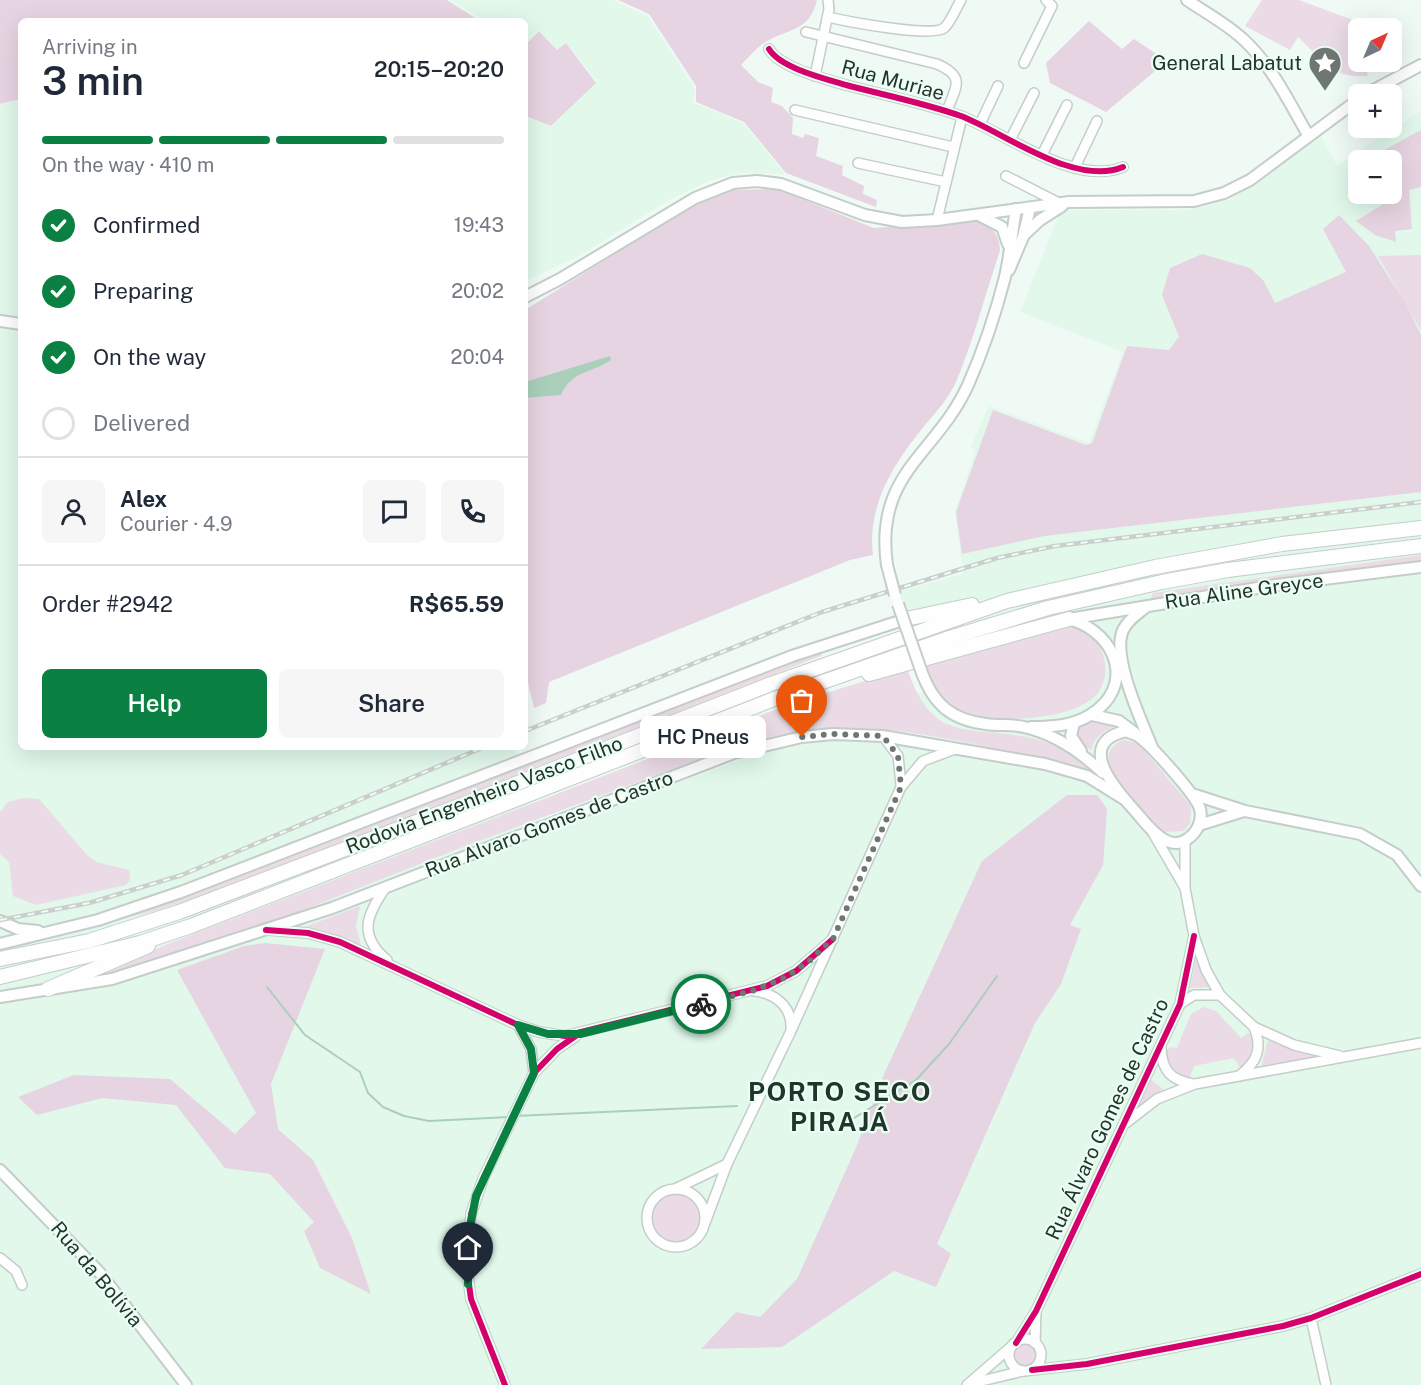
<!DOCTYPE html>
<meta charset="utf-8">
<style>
body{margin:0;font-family:"Public Sans",sans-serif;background:#f6f6f7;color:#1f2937;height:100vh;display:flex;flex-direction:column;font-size:22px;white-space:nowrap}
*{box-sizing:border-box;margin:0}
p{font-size:20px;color:#747a83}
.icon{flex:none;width:33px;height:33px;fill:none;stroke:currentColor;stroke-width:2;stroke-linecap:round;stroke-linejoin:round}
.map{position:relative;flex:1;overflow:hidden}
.panel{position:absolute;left:18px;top:18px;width:510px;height:732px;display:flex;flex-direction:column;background:#fff;border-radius:9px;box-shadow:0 6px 24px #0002}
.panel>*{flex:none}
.needle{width:39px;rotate:44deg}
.tools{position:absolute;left:1348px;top:18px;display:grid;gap:12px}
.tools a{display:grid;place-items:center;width:54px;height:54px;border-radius:9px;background:#fff;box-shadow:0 6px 24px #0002;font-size:30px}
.pin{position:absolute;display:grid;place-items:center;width:51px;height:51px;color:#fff;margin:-62px -26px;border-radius:50% 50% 50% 0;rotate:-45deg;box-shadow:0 0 6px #0007}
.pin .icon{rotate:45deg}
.courier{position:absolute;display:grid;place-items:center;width:60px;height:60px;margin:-30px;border:4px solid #0b8043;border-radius:50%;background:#fff;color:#222;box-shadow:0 2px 8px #0007}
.bubble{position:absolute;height:42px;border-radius:9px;background:#fff;box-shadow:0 6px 24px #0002;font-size:20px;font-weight:600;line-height:42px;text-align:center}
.headline em{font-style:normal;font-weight:600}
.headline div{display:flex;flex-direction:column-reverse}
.headline{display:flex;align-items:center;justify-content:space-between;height:102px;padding:0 24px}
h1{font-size:39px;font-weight:600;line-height:45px}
.bar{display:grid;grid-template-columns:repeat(4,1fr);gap:9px 6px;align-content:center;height:72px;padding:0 24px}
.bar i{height:8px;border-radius:4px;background:#e0e1e3}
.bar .selected{background:#0b8043}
.bar p{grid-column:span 4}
.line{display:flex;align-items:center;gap:15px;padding:0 24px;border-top:2px solid #e0e1e3}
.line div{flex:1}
.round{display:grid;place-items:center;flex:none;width:63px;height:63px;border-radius:9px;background:#f6f6f7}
ol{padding:0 24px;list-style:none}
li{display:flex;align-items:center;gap:18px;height:66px}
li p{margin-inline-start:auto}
li .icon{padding:6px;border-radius:50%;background:#0b8043;color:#fff;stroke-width:4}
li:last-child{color:#747a83}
li i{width:33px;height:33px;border:3px solid #e0e1e3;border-radius:50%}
.action{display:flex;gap:12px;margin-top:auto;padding:12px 24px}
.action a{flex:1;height:69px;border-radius:9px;background:#0b8043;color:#fff;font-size:24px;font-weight:600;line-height:69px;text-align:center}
.action a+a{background:#f6f6f7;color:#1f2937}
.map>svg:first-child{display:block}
.built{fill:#e1f8eb;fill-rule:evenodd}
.green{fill:#eadbe6}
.forest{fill:#e7d4e2}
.water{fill:#aad0bc}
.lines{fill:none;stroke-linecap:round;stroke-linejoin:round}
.stream{stroke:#aad0bc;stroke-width:2}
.minor-casing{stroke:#c4cdc9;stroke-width:12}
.major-casing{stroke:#c4cdc9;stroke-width:14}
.highway-casing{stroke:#c4cdc9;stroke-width:16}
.minor{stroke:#fdfefd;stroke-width:9}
.major{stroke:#fdfefd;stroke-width:10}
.highway{stroke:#fdfefd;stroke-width:14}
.rail-casing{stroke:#cbcecc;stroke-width:4.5}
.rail{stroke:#eafff3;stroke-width:2;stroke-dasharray:7;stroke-linecap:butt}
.major-bridge-casing{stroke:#c4cdc9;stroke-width:14;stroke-linecap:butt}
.major-bridge{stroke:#fdfefd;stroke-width:10}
.cycleway-casing{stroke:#eafff3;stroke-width:10}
.cycleway{stroke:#d6006c;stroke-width:6}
.done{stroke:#6e7772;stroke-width:6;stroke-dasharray:0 10.8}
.route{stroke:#0b8043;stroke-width:8}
.labels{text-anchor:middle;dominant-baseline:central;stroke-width:4.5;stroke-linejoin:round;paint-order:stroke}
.poi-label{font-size:20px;fill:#28312c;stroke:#eafff3;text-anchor:end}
.street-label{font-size:20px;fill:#28312c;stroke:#eafff3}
.district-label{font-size:26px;font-weight:bold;letter-spacing:1.5px;fill:#21352b;stroke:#eafff3}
</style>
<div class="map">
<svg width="1421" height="1385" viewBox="0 0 1421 1385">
<rect width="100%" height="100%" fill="#effaf4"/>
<g class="built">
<polygon points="451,0 612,0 648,16 695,89 693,102 743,123 785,174 740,173 711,180 669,200 579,256 525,281 525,117 551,127 597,82 566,42 558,50 539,30 528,41 525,39 525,21 485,21"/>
<path d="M21,99V747H514L545,833L758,753L816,742L856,739L910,744L917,694L932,688L899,591L963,574L955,512L975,452L971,447L989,406L1089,443L1123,352L1020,312L1059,214L1064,210H1188L1231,199L1320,134L1337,165L1421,111V1385H0V105ZM1359,160H1392V194H1359Z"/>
</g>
<g class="green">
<path d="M1262,0H1299L1361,23L1357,36L1359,62H1364L1368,76C1329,78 1324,61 1298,37L1290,50L1245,26Z"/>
<polygon points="1421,255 1421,331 1378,256"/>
<polygon points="1421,555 1421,563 1342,571 1156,600 1151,598 1153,593"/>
<path d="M911,621L912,623L822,652L821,656L241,882L155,911L107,922C379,832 640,712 911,621Z"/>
<path d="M1066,626C1073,628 1081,629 1088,634C1110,649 1112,686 1089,701C1055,724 963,728 936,693C930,685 928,672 925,662Z"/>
<path d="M907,668C933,746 967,724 1031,738C1055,743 1073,756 1091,771C1057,760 1023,754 988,747C895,727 829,718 735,746L468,845L283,918L93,978L168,944L787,705Z"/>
<path d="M1092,720L1119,725C1105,729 1095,736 1091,750L1077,740L1073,729Z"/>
<path d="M1124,740L1138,743L1191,806L1190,824L1183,831L1164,832L1156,827L1111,774C1105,759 1108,745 1124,740Z"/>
<polygon points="24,798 39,799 88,856 96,862 129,870 130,880 126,885 36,905 13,896 9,862 0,854 0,812 8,802"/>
<polygon points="360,906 356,926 361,945 307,926"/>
<polygon points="1197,955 1210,987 1190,988"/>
<path d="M1204,1007L1216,1011L1241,1038L1248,1033L1252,1034L1253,1057L1241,1069L1234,1058L1194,1066L1190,1077C1174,1077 1165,1066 1167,1050L1171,1047L1177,1048L1191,1014Z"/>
<polygon points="1268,1040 1318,1057 1261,1068"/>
<polygon points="1150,1079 1163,1089 1137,1107"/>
<circle cx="676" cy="1218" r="24"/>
<circle cx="1026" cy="1355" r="11"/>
</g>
<g class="forest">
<polygon points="0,0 447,0 480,21 21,21 21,99 0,104"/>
<path d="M618,0H817C810,30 792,28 769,40C759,45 749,57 741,65L758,82L773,88L771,102L782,106L793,118L792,134L803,138L805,134L819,138L816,156L843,166L842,175L864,186L863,194L877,200L876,207L786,173L744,122L696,102V86L649,14Z"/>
<polygon points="1089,21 1122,49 1134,39 1167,61 1106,112 1050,83 1046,63"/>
<polygon points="539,31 557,50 566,43 596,83 551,126 525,116 525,40 528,42"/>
<polygon points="1421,130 1421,187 1409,190 1412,229 1395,231 1396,242 1375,235 1356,221 1390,200 1387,194 1392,194 1392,160 1366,160"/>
<path d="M777,189L874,228L977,220C992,225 1000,235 1000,251C985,294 974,340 956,382C948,400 933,415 921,430C892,466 867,507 873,555L850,560L549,682L546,703L534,708L525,670V310L695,204L733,190Z"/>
<polygon points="1339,215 1369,246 1406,304 1421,335 1421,492 1044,536 962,554 956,512 993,410 1086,445 1092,443 1127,346 1169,350 1179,337 1162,295 1170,268 1202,254 1250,268 1263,280 1275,303 1346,272 1323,229"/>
<polygon points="1067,795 1097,795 1107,809 1103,865 1070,925 1081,929 1061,984 1035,1023 937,1244 951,1254 936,1287 894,1271 782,1347 701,1349 736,1312 760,1317 797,1279 855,1150 885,1072 982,861"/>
<polygon points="265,943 325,949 271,1084 278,1129 313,1160 352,1238 371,1294 320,1268 304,1231 314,1222 270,1174 225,1168 176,1105 102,1098 37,1115 18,1097 74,1075 170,1079 235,1134 256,1113 177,970 244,946"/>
</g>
<path class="water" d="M610,356L611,360C593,373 572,370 561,395L525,398V382Z"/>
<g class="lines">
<g class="stream">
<polyline points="267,987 305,1035 360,1072 368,1093 383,1107 404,1116 429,1121 509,1117"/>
<polyline points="515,1116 737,1106"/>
<polyline points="854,1118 916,1080 949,1044 997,976"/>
</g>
<g class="minor-casing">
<g id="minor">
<path d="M828,17C845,21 932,38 944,28C951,22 956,8 961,0"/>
<path d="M806,32L937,64C966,77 956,86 947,111"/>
<path d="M769,49C780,68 826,79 846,85C884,95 924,103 961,116C1005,133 1075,187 1123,167"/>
<polyline points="1024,63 1052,6 1046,0"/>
<polyline points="815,76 829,9 828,0"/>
<polyline points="795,110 953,147"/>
<polyline points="980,124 998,86"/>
<polyline points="1010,140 1034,93"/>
<polyline points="1042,155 1067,105"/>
<polyline points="858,163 946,182"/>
<polyline points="1075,167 1097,121"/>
<polyline points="1006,176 1059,203"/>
<polyline points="937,220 962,117"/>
<polyline points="883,736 898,756 901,785"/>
<polyline points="1153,833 1185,888 1194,936 1206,970 1220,995 1254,1027 1294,1045 1340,1056"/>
<polyline points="1185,886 1185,841"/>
<path d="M386,887C367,914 357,935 387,960"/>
<polyline points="268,930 308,933 340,942 518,1025 539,1032 565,1036 767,986 796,971 833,939"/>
<path d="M754,991C774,993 792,1006 791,1028"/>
<polyline points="1180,1004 1194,995 1220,995"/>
<polyline points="518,1025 531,1049 534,1073"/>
<path d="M1161,1048C1162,1071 1171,1080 1193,1084"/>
<path d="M1239,1076C1257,1062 1263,1049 1254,1027"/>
<polyline points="1126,1123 1157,1099 1195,1084 1421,1043"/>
<polyline points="675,1189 727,1164"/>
<circle cx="676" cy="1218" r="29"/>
<polyline points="705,1223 727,1164 790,1033 901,787 923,761 955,749"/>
<polyline points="0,1258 16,1271 22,1285"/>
<polyline points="1311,1318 1326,1385"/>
<circle cx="1025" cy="1355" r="16"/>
<polyline points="1016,1343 1036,1311 1180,1004 1194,936"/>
<polyline points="1035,1343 1036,1312"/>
<polyline points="1032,1370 1087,1364 1283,1326 1311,1318 1421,1274"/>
<polyline points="969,1384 1023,1371"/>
<polyline points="505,1385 471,1299 467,1270 471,1214 483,1179 534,1073 557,1049 575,1037"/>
<polyline points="967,1385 1012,1346"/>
</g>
</g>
<g class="major-casing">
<g id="major">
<path d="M1187,0C1206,13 1227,24 1244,40C1272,66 1289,102 1308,135"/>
<polyline points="1366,94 1421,65"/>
<polyline points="979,215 1002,227 1008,244"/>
<polyline points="1025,234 1040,220 1062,206"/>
<polyline points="1009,270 1023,237 1030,208"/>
<polyline points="525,297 560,279 695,198 733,183 757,181 781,184 865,215 902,222 937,220 1069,202 1194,201 1224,193 1250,180 1359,99"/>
<polyline points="0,321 21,324"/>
<path d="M887,565C874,473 936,455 968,385C983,351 996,312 1005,277C1010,255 1012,232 1016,209"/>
<path d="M1146,607C1137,614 1128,620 1123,630C1111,656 1142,722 1152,747"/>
<polyline points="1069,619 1276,585 1421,567"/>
<path d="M922,673C934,705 952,720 986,724C999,726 1012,724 1024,727C1054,734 1081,752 1103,773"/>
<polyline points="1092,715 1119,721 1135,733"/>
<polyline points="1074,723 1071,736 1081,751"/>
<path d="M1031,727C1050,727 1073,726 1090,715C1136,687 1117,634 1072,620"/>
<path d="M1126,731C1130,733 1135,734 1138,736C1150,744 1197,796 1200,809C1203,821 1197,833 1186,840C1180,844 1172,844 1165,840C1153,834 1144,821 1135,811C1117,791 1073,743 1126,731Z"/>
<polyline points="1192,794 1245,811 1360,834 1397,855 1421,886"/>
<polyline points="1199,825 1244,811"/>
<polyline points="0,921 18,929 38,931"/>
<polyline points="0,944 98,920 181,892 792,656 906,619"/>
<polyline points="0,997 112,979 332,908 734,753 802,737 833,734 883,736 1045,764 1087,776 1124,799"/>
<polyline points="0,1170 100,1273 186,1385"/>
</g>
</g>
<g class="highway-casing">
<g id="highway">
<polyline points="906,619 972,605"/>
<polyline points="869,674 1069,619"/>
<polyline points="0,959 89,941 179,912 464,804 771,684 1007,601 1155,567 1282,544 1421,528"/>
<polyline points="0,977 140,943 191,926 774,699 946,639 1048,608 1162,582 1228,570 1421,546"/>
<polyline points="48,989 148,946"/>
</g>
</g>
<use href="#minor" class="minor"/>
<use href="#major" class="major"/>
<use href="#highway" class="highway"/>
<g class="rail-casing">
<g id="rail">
<polyline points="525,731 822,612 997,558 1055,546 1421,502"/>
<polyline points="0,920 89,903 182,875 484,747"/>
</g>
</g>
<use href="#rail" class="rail"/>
<g class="major-bridge-casing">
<g id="major-bridge">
<polyline points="887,565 895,595"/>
<polyline points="898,604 922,673"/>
</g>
</g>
<use href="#major-bridge" class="major-bridge"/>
<g class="cycleway-casing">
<g id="cycleway">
<path d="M769,49C780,68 826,79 846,85C884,95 924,103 961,116C1005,133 1075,187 1123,167"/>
<polyline points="266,930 308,933 340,942 518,1025 539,1032 565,1036 767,986 796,971 833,939"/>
<polyline points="1016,1343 1036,1311 1180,1004 1194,936"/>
<polyline points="1032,1370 1087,1364 1283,1326 1311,1318 1421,1274"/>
<polyline points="505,1385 471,1299 467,1270 471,1214 483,1179 534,1073 557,1049 577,1035"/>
</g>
</g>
<use href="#cycleway" class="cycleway"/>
</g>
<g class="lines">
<polyline class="done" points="701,1004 752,991 782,979 807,963 833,939 901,787 898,756 883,736 832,734 802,737"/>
<polyline class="route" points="468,1284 469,1232 476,1196 534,1073 531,1049 518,1025 548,1034 580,1034 701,1004"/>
</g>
<defs>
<g id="sight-pin" transform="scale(1.725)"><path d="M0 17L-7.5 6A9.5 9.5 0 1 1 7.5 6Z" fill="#6e7772" stroke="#eafff3"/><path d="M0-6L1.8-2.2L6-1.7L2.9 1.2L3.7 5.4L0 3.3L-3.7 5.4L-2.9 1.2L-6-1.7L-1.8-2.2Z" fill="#fff"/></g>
</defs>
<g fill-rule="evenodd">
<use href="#sight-pin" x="1325" y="63"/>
</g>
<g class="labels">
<g class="poi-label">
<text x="1302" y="63">General Labatut</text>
</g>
<g class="street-label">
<text transform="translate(893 80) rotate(15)">Rua Muriae</text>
<text transform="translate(1244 591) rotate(-8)">Rua Aline Greyce</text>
<text transform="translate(484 795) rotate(-21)">Rodovia Engenheiro Vasco Filho</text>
<text transform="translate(549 824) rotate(-21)">Rua Alvaro Gomes de Castro</text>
<text transform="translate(1107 1119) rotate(-65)">Rua Álvaro Gomes de Castro</text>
<text transform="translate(97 1274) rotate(50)">Rua da Bolívia</text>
</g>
<g class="district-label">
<text x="840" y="1091">PORTO SECO<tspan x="840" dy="30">PIRAJÁ</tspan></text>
</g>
</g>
</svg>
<div class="tools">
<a><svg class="needle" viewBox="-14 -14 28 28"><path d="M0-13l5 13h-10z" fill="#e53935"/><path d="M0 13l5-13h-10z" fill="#747a83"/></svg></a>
<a>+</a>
<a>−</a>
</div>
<div class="pin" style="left:802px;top:737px;background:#ea580c"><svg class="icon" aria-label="bag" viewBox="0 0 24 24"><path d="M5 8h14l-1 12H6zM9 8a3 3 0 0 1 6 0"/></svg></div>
<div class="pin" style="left:468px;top:1284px;background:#1f2937"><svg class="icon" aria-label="home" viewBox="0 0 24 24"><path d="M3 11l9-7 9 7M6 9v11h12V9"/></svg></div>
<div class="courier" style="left:701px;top:1004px"><svg class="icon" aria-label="bike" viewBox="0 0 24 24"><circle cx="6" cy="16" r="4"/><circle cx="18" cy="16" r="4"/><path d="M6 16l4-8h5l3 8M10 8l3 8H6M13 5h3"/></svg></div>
<div class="bubble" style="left:640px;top:716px;width:126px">HC Pneus</div>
<section class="panel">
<div class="headline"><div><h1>3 min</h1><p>Arriving in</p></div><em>20:15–20:20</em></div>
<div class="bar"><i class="selected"></i><i class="selected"></i><i class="selected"></i><i></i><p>On the way · 410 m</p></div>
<ol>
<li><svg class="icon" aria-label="check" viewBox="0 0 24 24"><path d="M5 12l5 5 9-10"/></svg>Confirmed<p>19:43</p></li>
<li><svg class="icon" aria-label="check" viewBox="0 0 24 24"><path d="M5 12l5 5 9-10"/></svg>Preparing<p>20:02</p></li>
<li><svg class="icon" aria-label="check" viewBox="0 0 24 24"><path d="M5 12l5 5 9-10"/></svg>On the way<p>20:04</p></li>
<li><i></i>Delivered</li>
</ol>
<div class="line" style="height:108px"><a class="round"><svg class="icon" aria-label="person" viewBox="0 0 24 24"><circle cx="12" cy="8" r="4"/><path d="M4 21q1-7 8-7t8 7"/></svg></a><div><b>Alex</b><p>Courier · 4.9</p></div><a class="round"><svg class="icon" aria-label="chat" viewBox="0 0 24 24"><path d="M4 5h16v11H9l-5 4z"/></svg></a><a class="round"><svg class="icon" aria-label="phone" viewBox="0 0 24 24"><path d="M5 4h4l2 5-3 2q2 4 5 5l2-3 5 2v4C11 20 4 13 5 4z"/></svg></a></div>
<div class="line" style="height:78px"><div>Order #2942</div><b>R$65.59</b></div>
<div class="action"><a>Help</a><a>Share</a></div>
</section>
</div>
